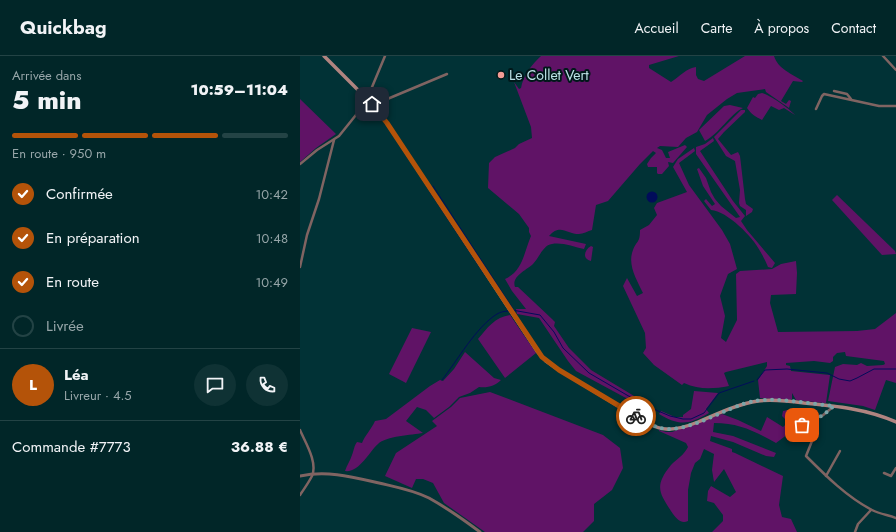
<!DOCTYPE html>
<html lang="fr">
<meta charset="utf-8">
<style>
body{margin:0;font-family:Jost,sans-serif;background:#0f3234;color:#f1f3f6;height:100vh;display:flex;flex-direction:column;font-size:15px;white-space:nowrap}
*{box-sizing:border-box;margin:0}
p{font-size:13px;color:#96a5a8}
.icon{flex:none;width:22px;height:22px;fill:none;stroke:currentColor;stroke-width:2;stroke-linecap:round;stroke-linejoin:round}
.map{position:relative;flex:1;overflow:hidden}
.panel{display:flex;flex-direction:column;background:#012628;width:300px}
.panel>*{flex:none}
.pin{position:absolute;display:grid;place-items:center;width:34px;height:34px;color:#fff;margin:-17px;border-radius:8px;box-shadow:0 2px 6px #0006}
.courier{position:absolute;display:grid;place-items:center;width:40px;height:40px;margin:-20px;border:3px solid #b45309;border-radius:50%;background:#fff;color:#222;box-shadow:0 1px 5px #0007}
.overview em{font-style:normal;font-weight:800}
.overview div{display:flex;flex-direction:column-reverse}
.overview{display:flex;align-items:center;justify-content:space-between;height:68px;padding:0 12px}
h1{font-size:26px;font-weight:800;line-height:30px}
.bar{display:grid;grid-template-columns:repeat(4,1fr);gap:6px 4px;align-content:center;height:48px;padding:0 12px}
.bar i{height:5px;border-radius:3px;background:#234345}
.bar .current{background:#b45309}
.bar p{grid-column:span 4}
.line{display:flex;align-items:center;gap:10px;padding:0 12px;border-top:1px solid #234345}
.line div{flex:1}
.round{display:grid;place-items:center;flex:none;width:42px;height:42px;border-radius:21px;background:#0f3234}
ol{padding:0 12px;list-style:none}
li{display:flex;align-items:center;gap:12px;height:44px}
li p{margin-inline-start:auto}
li .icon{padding:4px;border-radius:50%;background:#b45309;color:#fff;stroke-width:4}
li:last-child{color:#96a5a8}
li i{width:22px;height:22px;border:2px solid #234345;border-radius:50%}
header{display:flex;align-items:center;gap:24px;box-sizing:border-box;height:56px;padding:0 20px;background:#012628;border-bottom:1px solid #234345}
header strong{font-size:19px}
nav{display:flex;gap:22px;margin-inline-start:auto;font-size:14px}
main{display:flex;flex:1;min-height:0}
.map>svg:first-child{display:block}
.green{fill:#601366}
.water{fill:#010c5a}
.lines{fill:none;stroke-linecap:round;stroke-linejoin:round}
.stream{stroke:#010c5a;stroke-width:1}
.minor{stroke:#806462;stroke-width:2.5}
.tertiary{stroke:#806462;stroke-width:3}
.secondary{stroke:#b08480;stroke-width:3.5}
.done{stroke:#7ba5a9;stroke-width:4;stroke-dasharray:0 7.2}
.route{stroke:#b45309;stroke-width:5}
.poi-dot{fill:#f59c95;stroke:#00181a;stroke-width:1.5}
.labels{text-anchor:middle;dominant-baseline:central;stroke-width:4;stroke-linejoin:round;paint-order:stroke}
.poi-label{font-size:14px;fill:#bce3e7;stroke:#00181a;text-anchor:start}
</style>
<header>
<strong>Quickbag</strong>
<nav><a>Accueil</a><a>Carte</a><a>À propos</a><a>Contact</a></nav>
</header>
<main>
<section class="panel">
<div class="overview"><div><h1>5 min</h1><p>Arrivée dans</p></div><em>10:59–11:04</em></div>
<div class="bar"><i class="current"></i><i class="current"></i><i class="current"></i><i></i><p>En route · 950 m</p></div>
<ol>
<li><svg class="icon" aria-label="check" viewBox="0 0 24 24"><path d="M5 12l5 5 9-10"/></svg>Confirmée<p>10:42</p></li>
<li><svg class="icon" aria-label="check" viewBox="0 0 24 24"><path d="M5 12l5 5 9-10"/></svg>En préparation<p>10:48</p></li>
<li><svg class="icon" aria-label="check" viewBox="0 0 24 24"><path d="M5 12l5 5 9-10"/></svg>En route<p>10:49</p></li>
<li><i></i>Livrée</li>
</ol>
<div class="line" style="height:72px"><b class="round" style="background:#b45309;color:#fff">L</b><div><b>Léa</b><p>Livreur · 4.5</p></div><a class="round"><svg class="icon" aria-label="chat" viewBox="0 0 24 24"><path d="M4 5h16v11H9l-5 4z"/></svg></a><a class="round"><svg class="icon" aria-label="phone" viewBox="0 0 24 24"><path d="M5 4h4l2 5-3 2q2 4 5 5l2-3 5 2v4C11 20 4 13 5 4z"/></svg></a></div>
<div class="line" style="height:52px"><div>Commande #7773</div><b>36.88 €</b></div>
</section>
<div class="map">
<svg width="596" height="476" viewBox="0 0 596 476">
<rect width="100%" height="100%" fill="#013236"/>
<g class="green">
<path d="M241,0H379L349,9V12L371,26C379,21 387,12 396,11V19L398,23L404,25L445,0H474C478,13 492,18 503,25L502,26L493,25L481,45L486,48L489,44L491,45L489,52L466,36L465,33L437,37L427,43L407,59L397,76L386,82L378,91L360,90L357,92L362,94L366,102H370L368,96L385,89L387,91L373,107L368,106L369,110L362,118H358L357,117V111H348L347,108L351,102L356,97L353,95L340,108L308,145L296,149L292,174C288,175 283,178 279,178C267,178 260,167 249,180L286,188L284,193C274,191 262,186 252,188C243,189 239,202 233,208C227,214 211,220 215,231H218L252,263L255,266L254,270L269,292L291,314L339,343L337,348L276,315L268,305L239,262L217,258L216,253H226L212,235L205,223C223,215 224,196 231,180L229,176V172L219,158L188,132L189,107L195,101L215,92L219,88L232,82L231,71L214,26L219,33L221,32C223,20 232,8 241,0Z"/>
<path d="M462,37C470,39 490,53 495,59L484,52L479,54L471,50L462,64C456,61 451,58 447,52L453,41L455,42L458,38Z"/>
<polygon points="0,43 36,78 16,92 0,106"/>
<path d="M430,49L443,52C430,58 419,78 405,85L399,74L424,50Z"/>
<polygon points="441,54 445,54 445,56 424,76 418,83 431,99 438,96 440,100 445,143 446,148 453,153 452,156 446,160 446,154 440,150 439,147 440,134 435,105 426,100 414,81"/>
<path d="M413,82L414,85L400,95L433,145L445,160L441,165L447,174L475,207L472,212L468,211C466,206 463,200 460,195C453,181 427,155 411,154L404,145L406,143L412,150L415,148L403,130L397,113L399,112L406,122L411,136L415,143L421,150L436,162L440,161L396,98V91L405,88Z"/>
<path d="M394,92L395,95L379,107L389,129L422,174L430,188L437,213L428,218L420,240L425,260L421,282L426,286L437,264L436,218L440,215L472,213L481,208L496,205L497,217L496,238L471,239L470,247L478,276L557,275L575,273L596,257V327L586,324L575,354L563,350L528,345L535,311L543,308L557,309L561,307L567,310L583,309L585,308L584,305L546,300L545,296L537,297L533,301V305L530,307L514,305L486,307V309L490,310L491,315L530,319L526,347H524L496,344L492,337V343L490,344L460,342L458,324L467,310V306L426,316L424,317L429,330C413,333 399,334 384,327L382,329L354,309L343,297L346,292L345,277L323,230L327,222L337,240L343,237C337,224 327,209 333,194C337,184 340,187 340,174L349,169L357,159L354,152L357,147L387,136L373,111L378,103Z"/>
<polygon points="537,139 595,195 596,198 582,199 532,144"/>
<path d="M291,190L293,191L291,205C282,203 284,194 291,190Z"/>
<path d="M210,259L236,297L205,322L178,283C187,272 195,261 210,259Z"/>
<polygon points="112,272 131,276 106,327 89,318"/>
<path d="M165,296L194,322L201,324C195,330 188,332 179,331L170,337L159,341L149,351L134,362L126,354L117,351L106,365L123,377C112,379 86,380 78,388C69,396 59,417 45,415C47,409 50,405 52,399C54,394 54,390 57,386L62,387C65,379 71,374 75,365L86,363L130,330L140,324L143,325L154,313Z"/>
<path d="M394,335L418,337L406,353L409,357C389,369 379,370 359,358L361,355L375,361H383V359L391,353Z"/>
<polygon points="190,336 303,379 320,392 323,412 312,434 294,448 294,465 283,476 185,476 144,447 133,427 123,423 116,423 112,432 85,420 96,397 137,370 132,365 151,351 160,342"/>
<path d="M493,353L496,356L500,369L476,387C454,375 439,367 414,367L413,376L433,380L476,397L474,401L466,400L433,386L411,380L410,385L432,393V396L435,397L483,420L479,449L482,461L491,463L497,476H412L423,465V459L414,447L407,445L408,435L411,430L430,441L436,436L424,413L414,426L412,414L414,398L404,393L400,403L395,407L391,417L388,434V465C381,468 377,463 373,458C360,438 353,431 371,409C377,403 384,399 388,391L386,387L359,375V374L366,376H372L422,358L438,364L461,375L467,361L483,371L488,366L482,360L483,355Z"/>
</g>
<circle class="water" cx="352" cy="141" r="5.5"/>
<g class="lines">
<g class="stream">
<polyline points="133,130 213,253"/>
<polyline points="130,136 136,145"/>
<polyline points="138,148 185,219"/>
<polyline points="212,254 240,259 254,276 263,292 289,317 344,349 370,360 383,363 391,363 404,357 419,337 454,325"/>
<path d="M142,324C157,305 176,271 197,258C200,256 205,255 209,255"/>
<polyline points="457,324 465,314 487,313 527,317 539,323 550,325 557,322 574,313 596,313"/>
</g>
<g class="minor">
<polyline points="583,0 596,14"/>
<polyline points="534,35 547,38 551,43"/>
<polyline points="67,43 85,0"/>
<polyline points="73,49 147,18"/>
<polyline points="516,53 522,40 524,38 579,50 596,50"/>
<polyline points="0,108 17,94 39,80 68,44"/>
<polyline points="0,211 7,179 19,143 34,84"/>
<path d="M534,350L522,360L502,366V369L512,385L506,400C526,420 547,441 572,454C580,458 588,459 596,462"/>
<path d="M0,374C5,386 18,406 12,420C9,426 4,433 0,439"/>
<polyline points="584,417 591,420 596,412"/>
<polyline points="526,420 540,395"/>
<polyline points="555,476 558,468 571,454"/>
</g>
<path class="tertiary" d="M0,420C27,414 53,421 79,427C96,431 113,434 129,442C147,452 164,464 180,476"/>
<path class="secondary" d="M24,0L68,44L87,67L237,295L246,305L259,314L343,365C350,368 357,373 366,373C377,374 388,370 398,366C417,358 438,348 458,345C473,343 489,345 504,347C536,350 567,353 596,366"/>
</g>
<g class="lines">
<path class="done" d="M336,360C344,365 352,370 361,372C386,379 428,350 454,345C480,341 509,348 534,350L522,360L502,366V369"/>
<polyline class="route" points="72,48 87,67 242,301 259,314 336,360"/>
</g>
<circle class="poi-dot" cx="201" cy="19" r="4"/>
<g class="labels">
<g class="poi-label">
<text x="209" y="19">Le Collet Vert</text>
</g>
</g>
</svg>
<div class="pin" style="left:502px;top:369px;background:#ea580c"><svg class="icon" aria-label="bag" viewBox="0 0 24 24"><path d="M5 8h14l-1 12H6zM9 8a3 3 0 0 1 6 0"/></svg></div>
<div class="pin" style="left:72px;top:48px;background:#1f2937"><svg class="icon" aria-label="home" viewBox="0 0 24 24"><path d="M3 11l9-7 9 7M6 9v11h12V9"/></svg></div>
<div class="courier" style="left:336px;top:360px"><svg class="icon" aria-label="bike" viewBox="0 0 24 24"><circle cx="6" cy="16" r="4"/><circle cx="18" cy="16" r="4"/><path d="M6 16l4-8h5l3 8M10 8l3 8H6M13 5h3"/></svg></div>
</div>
</main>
